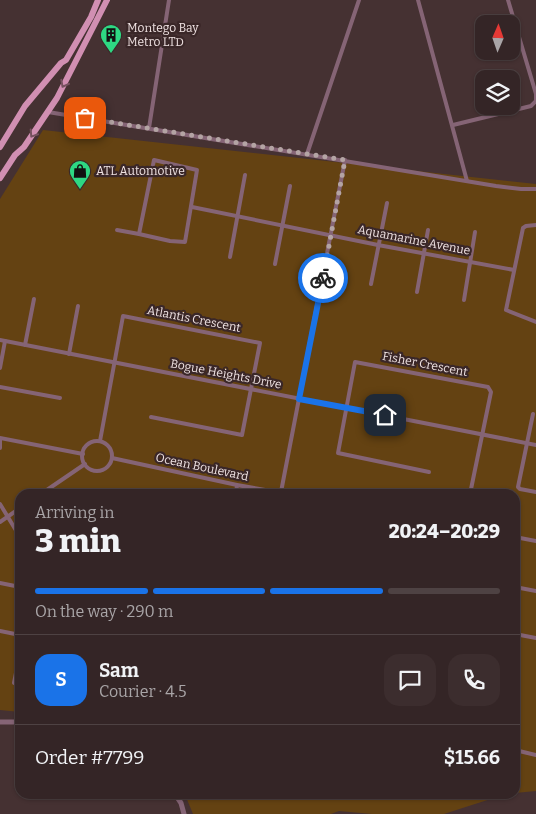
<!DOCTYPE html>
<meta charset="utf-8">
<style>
body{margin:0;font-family:Bitter,serif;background:#3c2d2e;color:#f1f3f6;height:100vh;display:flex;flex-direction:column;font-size:19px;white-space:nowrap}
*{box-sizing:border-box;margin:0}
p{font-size:16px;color:#a9a5a7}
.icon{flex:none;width:28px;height:28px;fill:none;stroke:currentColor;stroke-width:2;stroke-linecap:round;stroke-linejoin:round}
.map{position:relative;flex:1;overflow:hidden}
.panel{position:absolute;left:15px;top:489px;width:505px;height:310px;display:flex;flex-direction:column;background:#342526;border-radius:15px;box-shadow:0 1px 4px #0004,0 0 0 1px #4e4243}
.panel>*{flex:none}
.needle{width:32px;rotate:2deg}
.tools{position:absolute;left:475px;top:15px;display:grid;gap:10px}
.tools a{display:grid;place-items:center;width:45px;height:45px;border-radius:10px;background:#342526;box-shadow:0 1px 4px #0004,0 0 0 1px #4e4243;font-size:25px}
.pin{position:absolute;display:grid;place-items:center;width:42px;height:42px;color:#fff;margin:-21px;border-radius:10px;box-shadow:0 2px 8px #0006}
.courier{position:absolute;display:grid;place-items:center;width:50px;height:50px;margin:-25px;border:4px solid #1a73e8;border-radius:50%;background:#fff;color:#222;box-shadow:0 1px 6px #0007}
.overview em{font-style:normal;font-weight:800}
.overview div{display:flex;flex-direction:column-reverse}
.overview{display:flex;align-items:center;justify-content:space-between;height:85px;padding:0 20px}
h1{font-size:32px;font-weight:800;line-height:38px}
.bar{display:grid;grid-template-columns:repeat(4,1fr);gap:8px 5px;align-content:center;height:60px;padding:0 20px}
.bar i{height:6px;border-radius:4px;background:#4e4243}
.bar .on{background:#1a73e8}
.bar p{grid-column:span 4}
.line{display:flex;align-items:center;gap:12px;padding:0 20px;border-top:1px solid #4e4243}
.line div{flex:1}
.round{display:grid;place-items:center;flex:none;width:52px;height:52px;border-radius:15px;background:#3c2d2e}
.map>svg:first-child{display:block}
.green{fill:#644212}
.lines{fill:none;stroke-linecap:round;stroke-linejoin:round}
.minor{stroke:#856475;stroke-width:4}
.tertiary{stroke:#856475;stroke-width:5}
.primary{stroke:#d18fb2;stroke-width:6}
.oneway{stroke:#76515f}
.done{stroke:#b4a4a4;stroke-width:5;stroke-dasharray:0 9}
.route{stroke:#1a73e8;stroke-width:6}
.labels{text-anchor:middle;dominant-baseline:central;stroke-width:4.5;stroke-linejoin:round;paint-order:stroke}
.poi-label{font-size:12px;fill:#efe2e2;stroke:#3a2728;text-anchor:start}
.street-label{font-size:12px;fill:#efe2e2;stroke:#3a2728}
</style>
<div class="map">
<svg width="536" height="814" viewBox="0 0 536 814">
<rect width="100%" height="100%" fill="#453132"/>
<g class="green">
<polygon points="43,130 536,184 536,791 515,793 515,494 20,494 20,712 0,710 0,199"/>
<polygon points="183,794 506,794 444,814 372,814 339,811 331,814 193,814 186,797"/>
</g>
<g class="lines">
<g class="minor">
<polyline points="418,0 467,181"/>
<polyline points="48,112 496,186 521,189 536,189"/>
<polyline points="453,125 531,106 536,101 536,94 508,0"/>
<polyline points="149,128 169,0"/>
<polyline points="307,154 359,0"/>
<polygon points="154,160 197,170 185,242 170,241 139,234"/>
<polyline points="192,207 378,245 514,270"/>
<polyline points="536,225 526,226 523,228 506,310 536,322"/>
<polyline points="117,230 139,234"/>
<polyline points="230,257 245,175"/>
<polyline points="275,264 290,186"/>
<polyline points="371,284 387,203"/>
<polyline points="417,292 428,230"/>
<polyline points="464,300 475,232"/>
<polyline points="0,340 536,445"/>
<polyline points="25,345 34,299"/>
<polyline points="69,354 78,306"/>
<polyline points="0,368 5,341"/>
<polyline points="0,387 60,398"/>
<polyline points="533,414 518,487 520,489 536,492"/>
<polyline points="0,438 83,454"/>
<polyline points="0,440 0,448"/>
<polyline points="100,441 123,316 260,343 242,435 151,417"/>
<circle cx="97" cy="456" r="15"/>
<polyline points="112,458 237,485 288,494"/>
<polyline points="429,472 338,453 355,362 488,387 491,392 470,494"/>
<polyline points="281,492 345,160"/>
<polyline points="41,494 85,464"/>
<polyline points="236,494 237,485"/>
<polyline points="0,504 20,537"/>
<polyline points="0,522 20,508"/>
<polyline points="515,537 536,541"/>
<polyline points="0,583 20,587"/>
<polyline points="515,587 536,591"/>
<polyline points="0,631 20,635"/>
<polyline points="515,634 536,638"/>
<polyline points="14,683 20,653"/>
<polyline points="515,750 536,755"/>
</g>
<g class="tertiary">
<polyline points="0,722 20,722"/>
<polyline points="175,794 181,803 184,814"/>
</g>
<g class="primary">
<polyline points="0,147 25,106 61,63 66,60 91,17 98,0"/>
<polyline points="0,178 15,155 24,147 57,98 107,0"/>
</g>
</g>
<defs><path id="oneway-chevron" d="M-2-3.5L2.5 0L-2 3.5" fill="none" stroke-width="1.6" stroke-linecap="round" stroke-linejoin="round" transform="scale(1.25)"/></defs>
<g class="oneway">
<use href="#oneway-chevron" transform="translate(64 84) rotate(118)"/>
<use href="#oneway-chevron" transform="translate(33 134) rotate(123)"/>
</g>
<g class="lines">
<polyline class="done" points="85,118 345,160 323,278"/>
<polyline class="route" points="323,278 299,399 385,415"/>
</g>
<defs>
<g id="building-pin" transform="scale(1.125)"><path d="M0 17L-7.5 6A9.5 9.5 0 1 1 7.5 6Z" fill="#2ed883" stroke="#3a2728"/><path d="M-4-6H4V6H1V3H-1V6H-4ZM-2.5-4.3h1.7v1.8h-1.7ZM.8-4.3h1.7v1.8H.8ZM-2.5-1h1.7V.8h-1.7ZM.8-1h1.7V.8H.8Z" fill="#111"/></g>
<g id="shop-pin" transform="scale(1.125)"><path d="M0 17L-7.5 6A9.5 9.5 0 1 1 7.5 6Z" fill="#2ed883" stroke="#3a2728"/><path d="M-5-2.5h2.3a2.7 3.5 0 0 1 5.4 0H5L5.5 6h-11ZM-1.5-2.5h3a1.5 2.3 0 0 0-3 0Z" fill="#111"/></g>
</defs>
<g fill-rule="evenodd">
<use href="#building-pin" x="111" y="35"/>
<use href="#shop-pin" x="80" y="171"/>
</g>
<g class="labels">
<g class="poi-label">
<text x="127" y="28">Montego Bay<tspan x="127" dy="14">Metro LTD</tspan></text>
<text x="96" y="171">ATL Automotive</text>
</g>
<g class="street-label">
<text transform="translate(414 240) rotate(11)">Aquamarine Avenue</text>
<text transform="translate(194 319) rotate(11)">Atlantis Crescent</text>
<text transform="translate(425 364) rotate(11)">Fisher Crescent</text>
<text transform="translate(226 374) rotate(11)">Bogue Heights Drive</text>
<text transform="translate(202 467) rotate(12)">Ocean Boulevard</text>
</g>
</g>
</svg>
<div class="tools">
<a><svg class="needle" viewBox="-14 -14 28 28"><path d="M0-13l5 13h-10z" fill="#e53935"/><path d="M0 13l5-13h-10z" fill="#a9a5a7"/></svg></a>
<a><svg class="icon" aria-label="layers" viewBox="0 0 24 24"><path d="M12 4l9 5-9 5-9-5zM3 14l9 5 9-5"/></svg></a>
</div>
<div class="pin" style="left:85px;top:118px;background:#ea580c"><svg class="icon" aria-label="bag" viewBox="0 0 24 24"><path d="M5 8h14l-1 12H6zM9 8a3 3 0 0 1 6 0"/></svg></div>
<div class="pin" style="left:385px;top:415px;background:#1f2937"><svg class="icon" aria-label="home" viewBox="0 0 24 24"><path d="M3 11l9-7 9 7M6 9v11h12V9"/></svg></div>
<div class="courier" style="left:323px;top:278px"><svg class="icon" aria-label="bike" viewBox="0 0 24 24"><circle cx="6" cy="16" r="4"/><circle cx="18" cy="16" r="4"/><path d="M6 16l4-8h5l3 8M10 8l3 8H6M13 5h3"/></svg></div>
<section class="panel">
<div class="overview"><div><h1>3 min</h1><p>Arriving in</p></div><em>20:24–20:29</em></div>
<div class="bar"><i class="on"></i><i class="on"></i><i class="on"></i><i></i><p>On the way · 290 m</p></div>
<div class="line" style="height:90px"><b class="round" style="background:#1a73e8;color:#fff">S</b><div><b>Sam</b><p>Courier · 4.5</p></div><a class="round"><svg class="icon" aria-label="chat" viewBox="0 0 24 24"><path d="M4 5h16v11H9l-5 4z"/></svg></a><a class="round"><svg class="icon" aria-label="phone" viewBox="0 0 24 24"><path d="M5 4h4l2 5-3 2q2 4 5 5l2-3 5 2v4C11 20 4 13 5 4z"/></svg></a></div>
<div class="line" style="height:65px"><div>Order #7799</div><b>$15.66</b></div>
</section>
</div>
